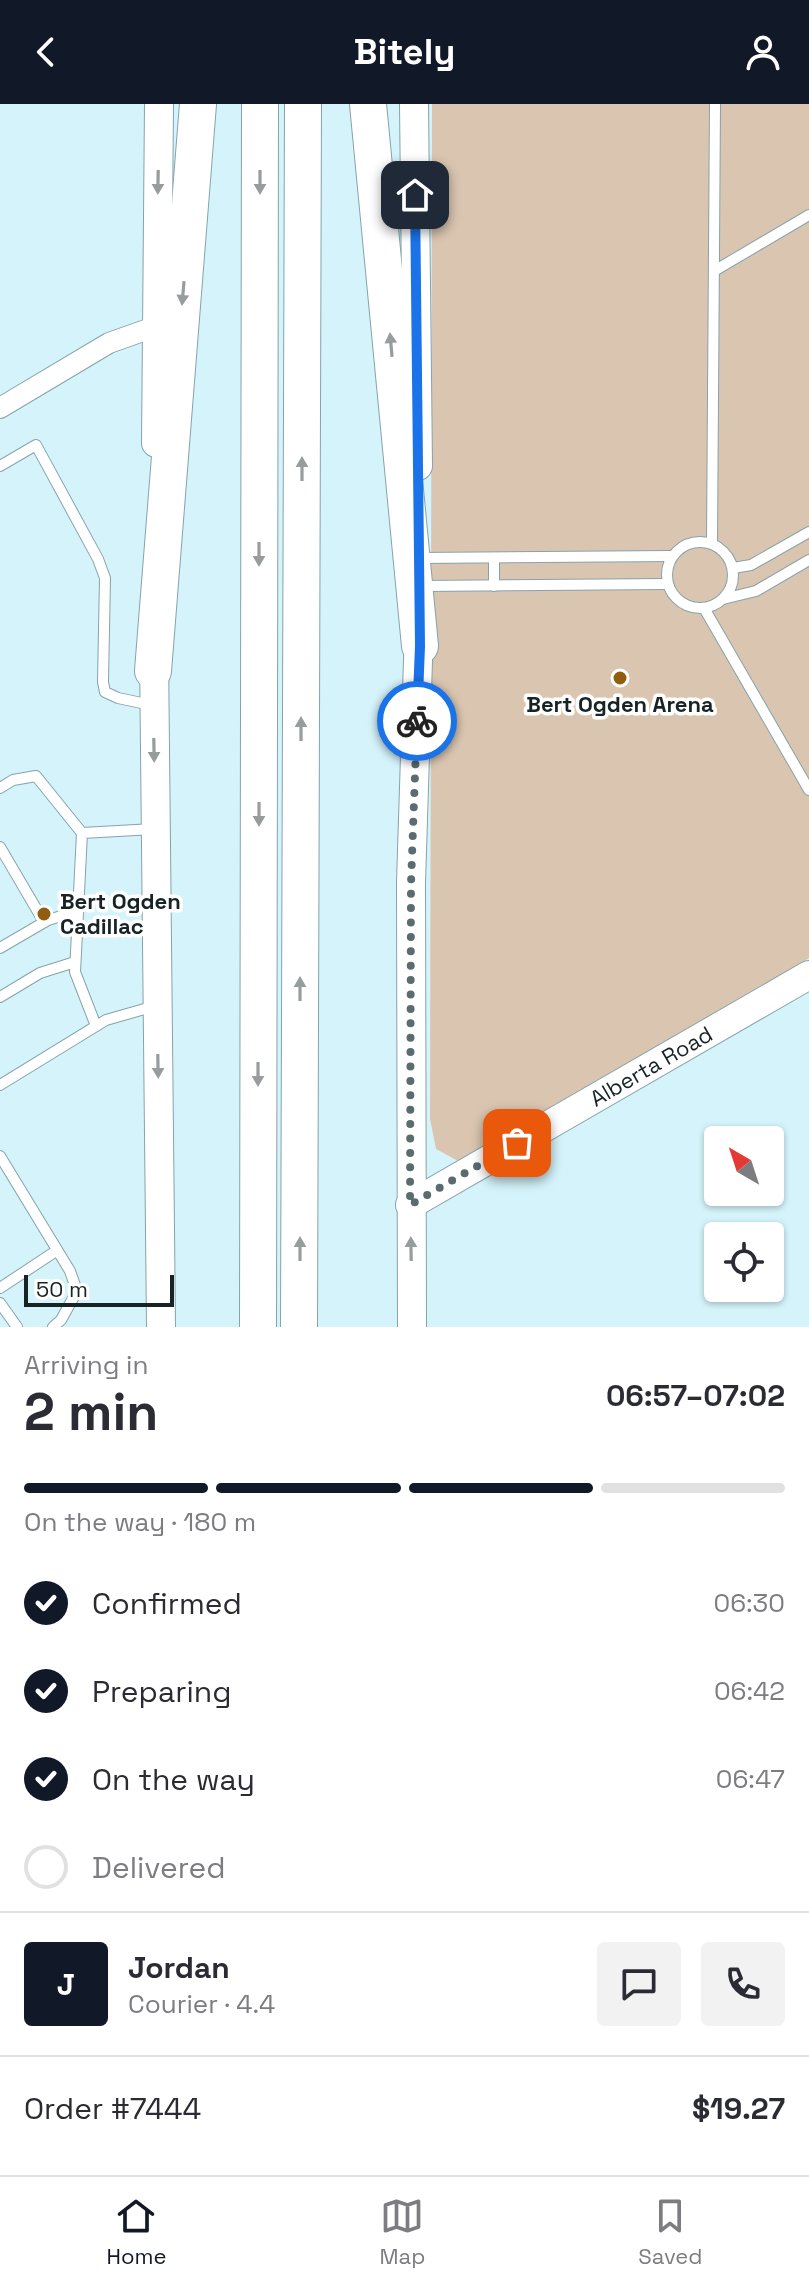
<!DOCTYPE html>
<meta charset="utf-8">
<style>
body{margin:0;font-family:"Space Grotesk",sans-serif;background:#f2f2f3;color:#2b2b33;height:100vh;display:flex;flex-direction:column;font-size:30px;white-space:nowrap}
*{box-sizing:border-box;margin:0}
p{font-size:26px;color:#7c7c81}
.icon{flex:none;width:44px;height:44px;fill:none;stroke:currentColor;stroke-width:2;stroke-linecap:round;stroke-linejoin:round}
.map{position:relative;height:1223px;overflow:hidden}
.sheet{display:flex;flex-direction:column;background:#fff;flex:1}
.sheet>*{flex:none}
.needle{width:52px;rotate:321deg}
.buttons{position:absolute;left:704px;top:1022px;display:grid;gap:16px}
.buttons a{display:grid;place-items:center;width:80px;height:80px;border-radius:8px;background:#fff;box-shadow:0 2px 6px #0004;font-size:40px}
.scale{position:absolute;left:24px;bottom:20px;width:150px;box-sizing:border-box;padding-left:8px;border:4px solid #182326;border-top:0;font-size:22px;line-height:28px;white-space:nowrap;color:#182326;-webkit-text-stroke:6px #fff;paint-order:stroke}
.pin{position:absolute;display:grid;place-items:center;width:68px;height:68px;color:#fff;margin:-34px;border-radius:16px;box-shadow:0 4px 12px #0006}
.courier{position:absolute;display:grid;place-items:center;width:80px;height:80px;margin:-40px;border:6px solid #1a73e8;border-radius:50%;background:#fff;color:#222;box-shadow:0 2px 10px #0007}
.head em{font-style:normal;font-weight:700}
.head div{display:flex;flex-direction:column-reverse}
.head{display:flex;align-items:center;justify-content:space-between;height:136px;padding:0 24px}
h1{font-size:52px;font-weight:700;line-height:60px}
.bar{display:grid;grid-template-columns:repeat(4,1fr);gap:12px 8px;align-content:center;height:96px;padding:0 24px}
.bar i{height:10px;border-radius:6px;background:#e1e1e2}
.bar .active{background:#111827}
.bar p{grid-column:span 4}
.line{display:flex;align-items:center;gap:20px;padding:0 24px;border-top:2px solid #e1e1e2}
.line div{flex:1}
.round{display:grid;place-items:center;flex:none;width:84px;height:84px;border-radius:8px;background:#f2f2f3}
ol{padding:0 24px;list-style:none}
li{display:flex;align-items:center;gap:24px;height:88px}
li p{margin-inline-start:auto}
li .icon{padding:8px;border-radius:50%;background:#111827;color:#fff;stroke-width:4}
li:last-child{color:#7c7c81}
li i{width:44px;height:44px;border:4px solid #e1e1e2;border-radius:50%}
header{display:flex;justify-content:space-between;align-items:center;height:104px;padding:0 24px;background:#111827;color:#fff;font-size:36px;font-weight:700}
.tab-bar{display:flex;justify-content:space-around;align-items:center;height:112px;border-top:2px solid #e1e1e2;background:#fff;font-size:22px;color:#7c7c81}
.tab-bar a{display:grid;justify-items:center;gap:4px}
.tab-bar .active{color:#111827}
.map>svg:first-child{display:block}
.green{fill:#dac6b0}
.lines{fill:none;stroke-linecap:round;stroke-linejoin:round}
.lane-casing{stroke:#86a3aa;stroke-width:12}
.street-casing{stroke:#86a3aa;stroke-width:22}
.secondary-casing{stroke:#86a3aa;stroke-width:30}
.highway-casing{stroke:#86a3aa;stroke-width:38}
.lane{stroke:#fff;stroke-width:10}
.street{stroke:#fff;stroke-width:20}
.secondary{stroke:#fff;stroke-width:28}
.highway{stroke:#fff;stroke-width:36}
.oneway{fill:#979c9d}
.done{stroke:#5a6c70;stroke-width:8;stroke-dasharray:0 14.4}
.route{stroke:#1a73e8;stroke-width:10}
.poi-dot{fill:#905e0e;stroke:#fff;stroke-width:3}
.labels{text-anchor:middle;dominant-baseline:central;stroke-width:7;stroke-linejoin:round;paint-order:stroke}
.poi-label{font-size:22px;font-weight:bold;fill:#182326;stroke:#fff}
.street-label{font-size:22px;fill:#182326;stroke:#fff}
</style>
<header><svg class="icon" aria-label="back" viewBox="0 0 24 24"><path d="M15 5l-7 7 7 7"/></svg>Bitely<svg class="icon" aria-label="person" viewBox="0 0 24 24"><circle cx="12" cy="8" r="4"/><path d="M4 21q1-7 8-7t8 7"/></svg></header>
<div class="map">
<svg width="809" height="1223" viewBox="0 0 809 1223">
<rect width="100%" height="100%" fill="#d4f3fa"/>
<polygon class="green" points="432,0 809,0 809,854 460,1058 436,1045 430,1015"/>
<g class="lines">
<g class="lane-casing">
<g id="lane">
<polyline points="714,167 809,111"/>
<polyline points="0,362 36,341 98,455 105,474 103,578 105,588 118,594 151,601"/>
<circle cx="700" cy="471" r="33"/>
<polyline points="712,439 715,0"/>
<polyline points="419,454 672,452"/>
<polyline points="494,454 494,482"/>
<polyline points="733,464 751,461 809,428"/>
<polyline points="421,482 668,480"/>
<polyline points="723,495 756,487 809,456"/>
<polyline points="704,504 809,686"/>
<polyline points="0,684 13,676 36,672 82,729"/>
<polyline points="0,743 44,818"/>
<polyline points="0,844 48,816 78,807"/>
<polyline points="0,893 40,869 75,858"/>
<polyline points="96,922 75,868 82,729 154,725"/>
<polyline points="0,981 106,916 155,902"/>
<polyline points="0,1052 70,1167 77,1187 61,1216 53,1223"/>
<polyline points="0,1184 56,1147"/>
<polyline points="0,1199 17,1223"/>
</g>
</g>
<g class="street-casing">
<polyline id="street" points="0,304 109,239 157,222"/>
</g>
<g class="secondary-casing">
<g id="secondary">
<polyline points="414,0 418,362"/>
<polyline points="156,339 159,0"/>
<polyline points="154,549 161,1223"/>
<polyline points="410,1101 809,871"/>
<polyline points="412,1223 411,779 419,524"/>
</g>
</g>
<g class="highway-casing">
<g id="highway">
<polyline points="368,0 420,542"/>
<polyline points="153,567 198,0"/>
<polyline points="258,1223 260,0"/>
<polyline points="299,1223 303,0"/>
</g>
</g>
<use href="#lane" class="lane"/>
<use href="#street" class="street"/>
<use href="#secondary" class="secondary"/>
<use href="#highway" class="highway"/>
</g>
<defs><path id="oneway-solid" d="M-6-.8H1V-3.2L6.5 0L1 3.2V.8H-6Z" transform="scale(2)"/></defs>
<g class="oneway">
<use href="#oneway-solid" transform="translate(158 78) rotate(91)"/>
<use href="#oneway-solid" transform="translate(260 78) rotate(90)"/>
<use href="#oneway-solid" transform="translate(183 189) rotate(95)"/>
<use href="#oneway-solid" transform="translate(391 241) rotate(-95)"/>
<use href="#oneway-solid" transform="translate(302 365) rotate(-90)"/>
<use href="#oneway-solid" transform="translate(259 450) rotate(90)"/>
<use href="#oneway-solid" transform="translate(301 625) rotate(-90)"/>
<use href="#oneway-solid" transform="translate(154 646) rotate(89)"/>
<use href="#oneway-solid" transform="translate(259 710) rotate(90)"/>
<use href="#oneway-solid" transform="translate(300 885) rotate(-90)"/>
<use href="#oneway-solid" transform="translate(158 962) rotate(89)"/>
<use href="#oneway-solid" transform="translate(258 970) rotate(90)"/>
<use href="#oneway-solid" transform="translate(300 1145) rotate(-90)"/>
<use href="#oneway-solid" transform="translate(411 1145) rotate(-91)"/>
</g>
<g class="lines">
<polyline class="done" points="417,617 411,779 410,1101 517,1039"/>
<polyline class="route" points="415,91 420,542 417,617"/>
</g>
<g class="poi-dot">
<circle cx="620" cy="574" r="8"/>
<circle cx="44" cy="810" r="8"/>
</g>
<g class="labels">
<g class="poi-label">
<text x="620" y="600">Bert Ogden Arena</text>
<text x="60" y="797" text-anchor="start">Bert Ogden<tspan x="60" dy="25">Cadillac</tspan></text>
</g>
<g class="street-label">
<text transform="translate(651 962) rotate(-30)">Alberta Road</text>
</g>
</g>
</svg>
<div class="buttons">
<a><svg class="needle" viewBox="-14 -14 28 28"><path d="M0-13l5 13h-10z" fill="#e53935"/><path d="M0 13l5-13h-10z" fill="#7c7c81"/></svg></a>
<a><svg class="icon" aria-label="locate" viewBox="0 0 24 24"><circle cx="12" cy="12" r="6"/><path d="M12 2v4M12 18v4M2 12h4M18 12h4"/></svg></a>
</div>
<div class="scale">50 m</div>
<div class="pin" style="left:517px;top:1039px;background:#ea580c"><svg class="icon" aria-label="bag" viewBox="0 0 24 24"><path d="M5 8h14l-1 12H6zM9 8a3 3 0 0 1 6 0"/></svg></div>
<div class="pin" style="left:415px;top:91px;background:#1f2937"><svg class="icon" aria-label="home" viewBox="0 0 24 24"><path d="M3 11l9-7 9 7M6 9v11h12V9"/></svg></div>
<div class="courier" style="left:417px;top:617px"><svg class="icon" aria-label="bike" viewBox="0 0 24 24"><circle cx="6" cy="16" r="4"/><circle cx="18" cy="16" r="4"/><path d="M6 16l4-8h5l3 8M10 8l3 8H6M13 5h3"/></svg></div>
</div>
<section class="sheet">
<div class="head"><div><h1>2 min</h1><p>Arriving in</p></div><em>06:57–07:02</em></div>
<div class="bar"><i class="active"></i><i class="active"></i><i class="active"></i><i></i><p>On the way · 180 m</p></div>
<ol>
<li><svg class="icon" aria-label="check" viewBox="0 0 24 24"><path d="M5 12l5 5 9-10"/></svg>Confirmed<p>06:30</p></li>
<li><svg class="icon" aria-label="check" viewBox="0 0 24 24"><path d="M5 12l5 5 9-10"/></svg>Preparing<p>06:42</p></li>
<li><svg class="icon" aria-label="check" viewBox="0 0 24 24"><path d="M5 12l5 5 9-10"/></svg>On the way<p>06:47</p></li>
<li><i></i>Delivered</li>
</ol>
<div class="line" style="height:144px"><b class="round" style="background:#111827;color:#fff">J</b><div><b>Jordan</b><p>Courier · 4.4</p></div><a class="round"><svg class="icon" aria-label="chat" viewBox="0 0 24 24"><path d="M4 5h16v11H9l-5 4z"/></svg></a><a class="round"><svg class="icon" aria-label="phone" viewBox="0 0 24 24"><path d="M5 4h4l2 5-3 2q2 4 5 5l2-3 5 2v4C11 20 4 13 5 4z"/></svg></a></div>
<div class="line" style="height:104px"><div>Order #7444</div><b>$19.27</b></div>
</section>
<nav class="tab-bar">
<a class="active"><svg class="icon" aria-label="home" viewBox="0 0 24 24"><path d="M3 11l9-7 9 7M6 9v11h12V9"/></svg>Home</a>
<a><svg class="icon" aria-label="map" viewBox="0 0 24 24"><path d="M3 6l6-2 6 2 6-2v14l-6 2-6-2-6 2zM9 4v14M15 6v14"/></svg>Map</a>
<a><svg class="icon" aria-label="saved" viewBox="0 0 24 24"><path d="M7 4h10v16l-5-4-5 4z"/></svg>Saved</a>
</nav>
